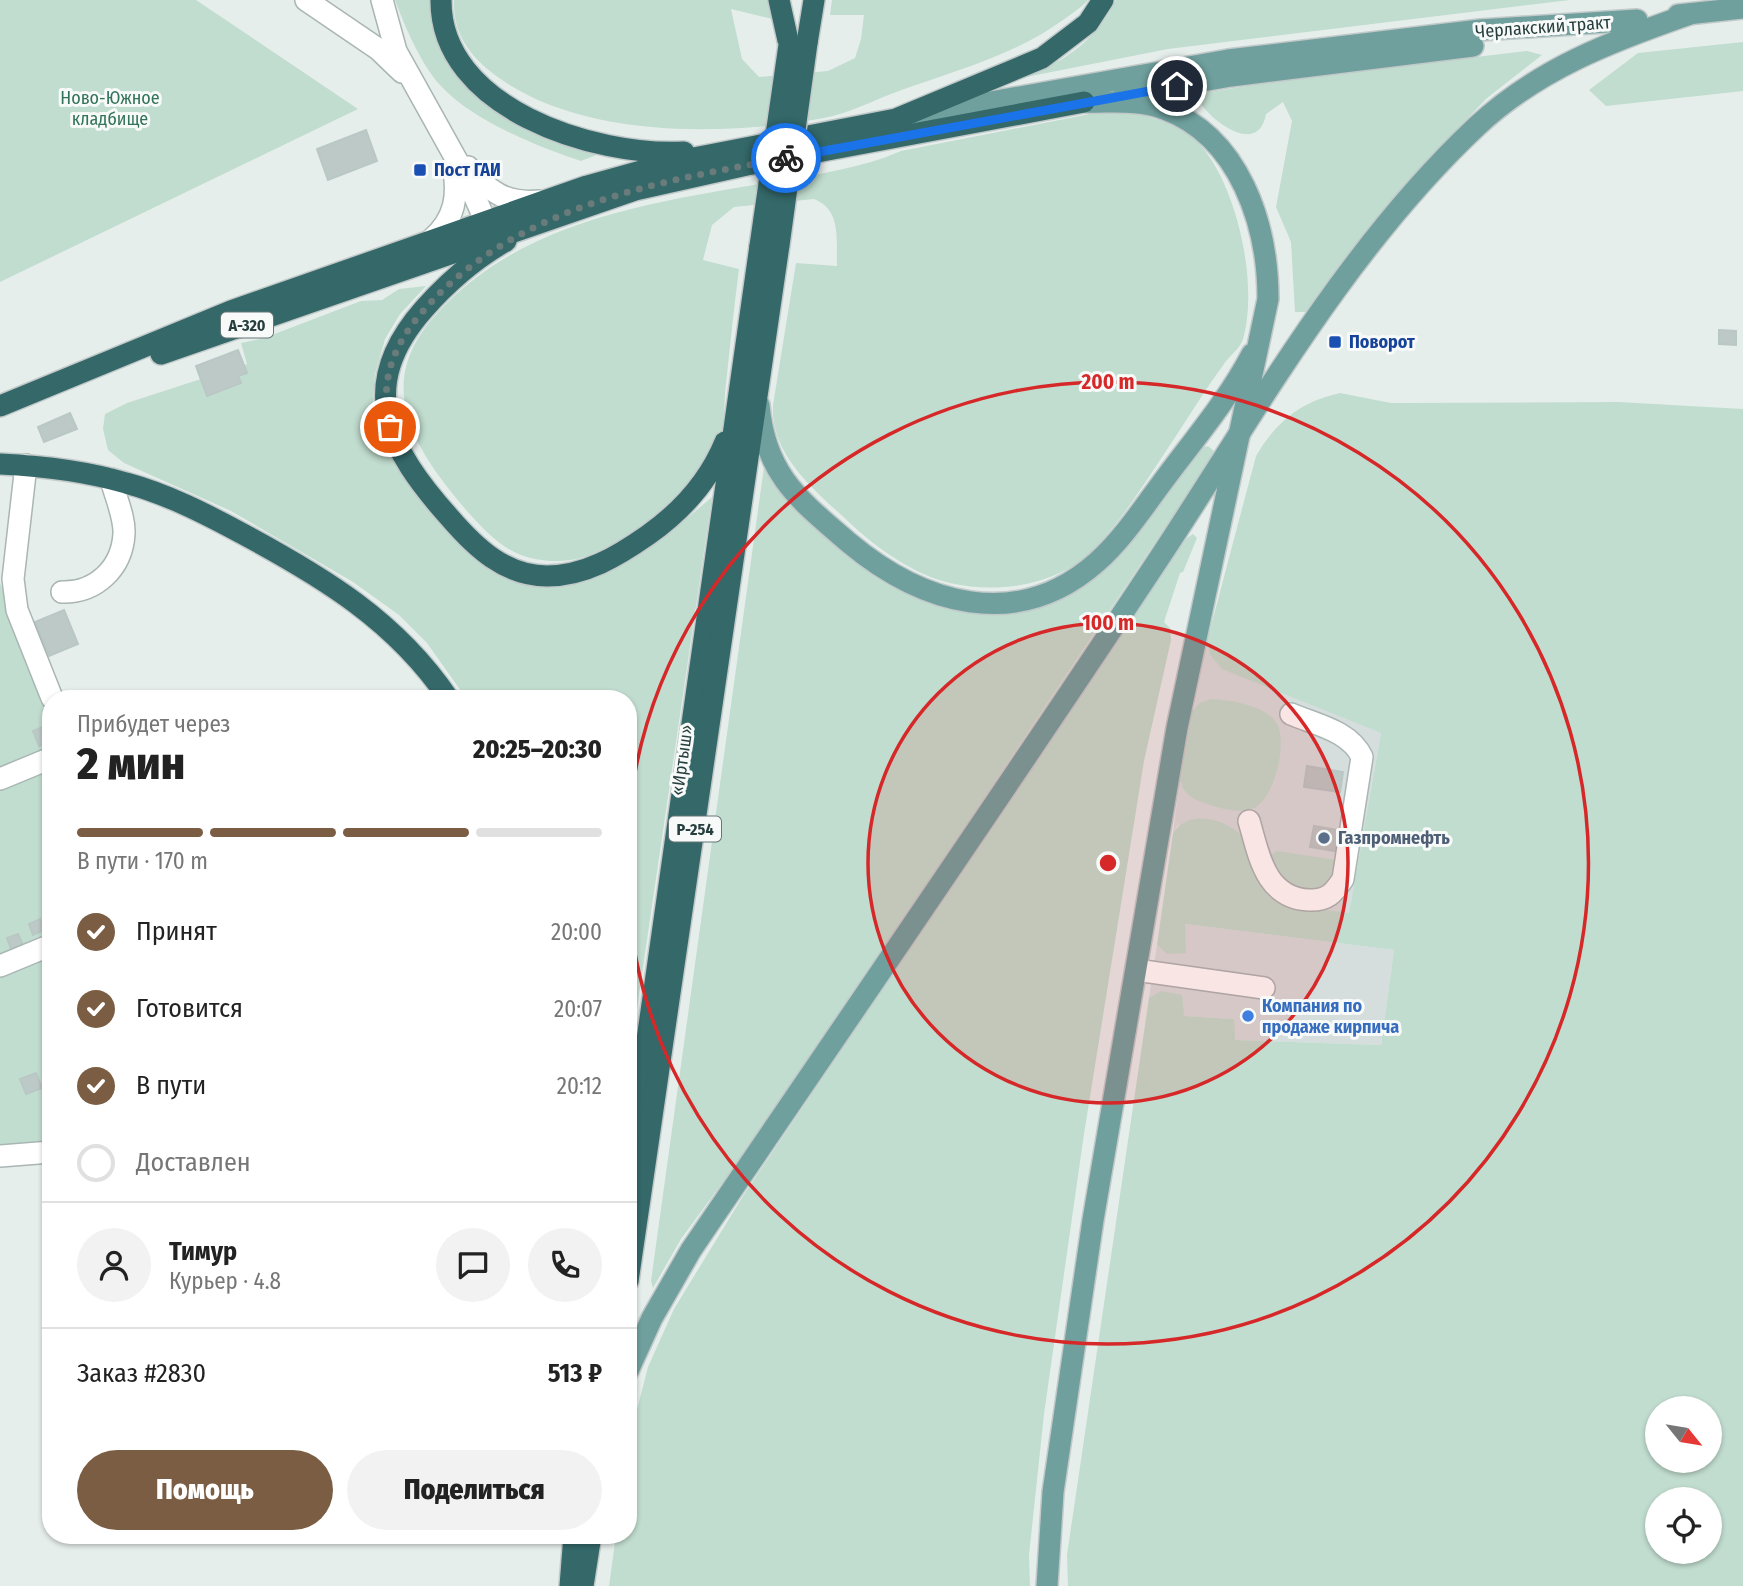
<!DOCTYPE html>
<html lang="ru">
<meta charset="utf-8">
<style>
body{margin:0;font-family:"Fira Sans Condensed",sans-serif;background:#f2f2f2;color:#222;height:100vh;display:flex;flex-direction:column;font-size:26px;white-space:nowrap}
*{box-sizing:border-box;margin:0}
p{font-size:23px;color:#767676}
.icon{flex:none;width:38px;height:38px;fill:none;stroke:currentColor;stroke-width:2;stroke-linecap:round;stroke-linejoin:round}
.map{position:relative;flex:1;overflow:hidden}
.sheet{position:absolute;left:42px;top:690px;width:595px;height:854px;display:flex;flex-direction:column;background:#fff;border-radius:28px;box-shadow:0 2px 5px #0004}
.sheet>*{flex:none}
.needle{width:46px;rotate:120deg}
.fabs{position:absolute;left:1645px;top:1396px;display:grid;gap:14px}
.fabs a{display:grid;place-items:center;width:77px;height:77px;border-radius:50%;background:#fff;box-shadow:0 2px 5px #0004;font-size:35px}
.pin{position:absolute;display:grid;place-items:center;width:60px;height:60px;color:#fff;margin:-30px;border:4px solid #fff;border-radius:50%;box-shadow:0 2px 7px #0007}
.courier{position:absolute;display:grid;place-items:center;width:70px;height:70px;margin:-35px;border:5px solid #1a73e8;border-radius:50%;background:#fff;color:#222;box-shadow:0 2px 9px #0007}
.head em{font-style:normal;font-weight:800}
.head div{display:flex;flex-direction:column-reverse}
.head{display:flex;align-items:center;justify-content:space-between;height:119px;padding:0 35px}
h1{font-size:46px;font-weight:800;line-height:52px}
.bar{display:grid;grid-template-columns:repeat(4,1fr);gap:10px 7px;align-content:center;height:84px;padding:0 35px}
.bar i{height:9px;border-radius:5px;background:#e0e0e0}
.bar .active{background:#7b5d43}
.bar p{grid-column:span 4}
.line{display:flex;align-items:center;gap:18px;padding:0 35px;border-top:2px solid #e0e0e0}
.line div{flex:1}
.round{display:grid;place-items:center;flex:none;width:74px;height:74px;border-radius:37px;background:#f2f2f2}
ol{padding:0 35px;list-style:none}
li{display:flex;align-items:center;gap:21px;height:77px}
li p{margin-inline-start:auto}
li .icon{padding:7px;border-radius:50%;background:#7b5d43;color:#fff;stroke-width:4}
li:last-child{color:#767676}
li i{width:38px;height:38px;border:4px solid #e0e0e0;border-radius:50%}
.button{display:flex;gap:14px;margin-top:auto;padding:14px 35px}
.button a{flex:1;height:80px;border-radius:42px;background:#7b5d43;color:#fff;font-size:28px;font-weight:800;line-height:80px;text-align:center}
.button a+a{background:#f2f2f2;color:#222}
.map>svg:first-child{display:block}
.built{fill:#d5dedc}
.green{fill:#c1ddcf;fill-rule:evenodd}
.building{fill:#bcc9c6;stroke:#b9c7c5;stroke-width:2}
.lines{fill:none;stroke-linecap:round;stroke-linejoin:round}
.minor-casing{stroke:#a9b6b4;stroke-width:24}
.major-casing{stroke:#c2c9c9;stroke-width:24}
.highway-casing{stroke:#c2c9c9;stroke-width:24}
.minor{stroke:#fff;stroke-width:21}
.major{stroke:#6fa09e;stroke-width:21}
.highway{stroke:#346869;stroke-width:21}
.highway-bridge-casing{stroke:#c2c9c9;stroke-width:24;stroke-linecap:butt}
.highway-bridge{stroke:#346869;stroke-width:21}
.done{stroke:#697c7b;stroke-width:7;stroke-dasharray:0 12.6}
.route{stroke:#1a73e8;stroke-width:9}
.ring{fill:none;stroke:#d62828;stroke-width:3.5}
.transit-dot{fill:#1a4fb4;stroke:#f7faf9;stroke-width:2.5}
.service-dot{fill:#5c6f8a;stroke:#f7faf9;stroke-width:2.5}
.shop-dot{fill:#3f7fe0;stroke:#f7faf9;stroke-width:2.5}
.labels{text-anchor:middle;dominant-baseline:central;stroke-width:6;stroke-linejoin:round;paint-order:stroke}
.shield{fill:#f7faf9;stroke:#657776;stroke-width:2}
.shield-label{font-size:16px;font-weight:bold;fill:#263f3e}
.street-label{font-size:18px;fill:#263f3e;stroke:#f7faf9}
.park-label{font-size:18px;fill:#33735b;stroke:#f7faf9}
.transit-label{font-size:18px;font-weight:bold;fill:#164399;stroke:#f7faf9;text-anchor:start}
.service-label{font-size:18px;font-weight:bold;fill:#4e5e75;stroke:#f7faf9;text-anchor:start}
.shop-label{font-size:18px;font-weight:bold;fill:#366cbe;stroke:#f7faf9;text-anchor:start}
.centre{fill:#d62828;stroke:#f7faf9;stroke-width:3.5}
.ring-label{font-size:21px;text-anchor:middle;font-weight:bold;fill:#d62828;stroke:#f7faf9;stroke-width:6;stroke-linejoin:round;paint-order:stroke}
</style>
<div class="map">
<svg width="1743" height="1586" viewBox="0 0 1743 1586">
<rect width="100%" height="100%" fill="#e6eeec"/>
<g class="built">
<polygon points="1207,641 1210,655 1381,733 1349,914 1302,907 1178,825 1173,833 1180,779"/>
<polygon points="1185,924 1394,950 1381,1045 1234,1040 1233,1019 1184,1016 1149,998 1157,945 1167,954"/>
</g>
<g class="green">
<polygon points="0,0 196,0 358,109 0,282"/>
<path d="M395,0H432L431,24L446,56L463,80L595,147L599,154L581,161C538,147 471,120 440,85C421,64 405,27 395,0Z"/>
<path d="M454,0H772L777,20L731,9L742,59L759,77L828,71L855,58L861,39L864,15H830L832,0H1088C1081,8 1071,14 1063,20C1013,56 956,70 899,91C874,100 850,113 824,118C724,136 580,139 495,75C469,55 453,34 454,0Z"/>
<path d="M1116,0H1570L1168,49L1006,81C1053,71 1095,44 1116,0Z"/>
<polygon points="1743,42 1743,91 1606,106 1589,90 1638,53"/>
<path d="M1527,51L1542,55L1487,98L1422,166L1361,237L1306,312H1295L1291,242L1276,207L1292,121L1283,102L1266,114C1259,155 1215,124 1201,104L1203,93L1285,80Z"/>
<path d="M1134,112C1154,119 1180,125 1196,140C1237,182 1259,284 1243,339C1240,349 1229,356 1224,364C1204,391 1187,420 1168,448C1146,481 1124,517 1097,546C1054,593 970,599 915,570C892,558 870,542 851,524C817,492 770,456 773,405L796,263L837,266C836,240 842,210 814,199L734,207L712,225L703,260L739,269C734,307 730,346 726,384C724,400 725,418 721,433C708,482 631,541 584,557C569,562 550,562 535,559C506,554 486,532 467,511C417,452 372,388 433,318C518,219 655,202 777,181C819,174 862,168 901,151L1095,113Z"/>
<polygon points="426,286 400,314 385,339 375,374 373,401 386,439 498,573 540,587 588,581 672,531 712,497 637,1008 628,1024 628,698 466,698 427,643 399,615 353,582 231,511 124,463 108,450 103,429 105,414 127,403 247,364 241,343 264,338 361,301 382,300 399,289"/>
<path d="M1340,393L1391,403L1619,402L1743,409V1586H1068L1067,1555L1149,998L1161,991L1182,995L1184,1016L1234,1019L1235,1040L1381,1045L1394,950L1185,924L1186,953L1167,954L1157,945L1173,833C1186,813 1213,816 1232,828C1248,837 1287,890 1302,907L1349,913L1381,733L1222,669L1210,655L1207,641L1256,456C1277,421 1300,402 1340,393ZM1657,1409H1710V1461H1657ZM1657,1500H1710V1552H1657Z"/>
<path d="M1208,446L1214,451L1207,465L883,949L745,1152L681,1239L653,1288L651,1281L764,467L769,466C840,541 901,630 1018,606C1040,602 1065,599 1083,586C1126,554 1167,490 1201,448Z"/>
<polygon points="1193,534 1197,538 1183,572 1180,573 1164,622 1170,628 1171,640 1144,761 1084,1134 1044,1414 1029,1555 1030,1586 609,1586 616,1535 628,1535 628,1458 633,1425 648,1367 674,1309 743,1196 1177,551 1187,538"/>
<polygon points="0,583 51,710 51,1148 0,1154"/>
<path d="M1211,699C1230,700 1264,705 1276,722C1289,740 1274,802 1252,809C1240,813 1222,809 1210,805C1193,799 1184,796 1180,779L1192,711L1200,703Z"/>
<path d="M1277,851L1343,861C1335,895 1309,892 1282,884L1270,856Z"/>
</g>
<g class="building">
<polygon points="366,130 377,161 328,180 317,149"/>
<polygon points="1719,330 1736,331 1736,345 1719,344"/>
<polygon points="238,350 247,373 238,376 241,383 207,396 196,366"/>
<polygon points="70,413 77,429 44,442 38,427"/>
<polygon points="64,610 78,644 49,656 35,622"/>
<polygon points="48,725 51,741 39,746 33,731"/>
<polygon points="1307,766 1343,772 1340,792 1304,787"/>
<polygon points="1314,826 1338,830 1335,851 1310,847"/>
<polygon points="40,919 44,930 33,935 29,924"/>
<polygon points="18,934 23,945 11,949 7,938"/>
<polygon points="36,1073 42,1088 26,1094 20,1079"/>
</g>
<g class="lines">
<g class="minor-casing">
<g id="minor">
<polyline points="306,0 378,49 402,72"/>
<polyline points="382,0 396,51 465,175 485,220"/>
<path d="M468,167C489,192 506,204 539,201"/>
<path d="M432,239C455,219 459,195 453,166"/>
<polyline points="26,465 13,579 17,610 52,698"/>
<path d="M62,592C96,593 122,568 124,534C125,517 115,496 111,479"/>
<polyline points="0,779 51,758"/>
<path d="M1249,821C1259,855 1265,898 1309,900C1327,901 1334,893 1343,879L1362,757C1350,731 1317,725 1291,714"/>
<polyline points="0,966 51,945"/>
<polyline points="1136,970 1264,988"/>
<polyline points="0,1156 51,1152"/>
</g>
</g>
<g class="major-casing">
<g id="major">
<polyline points="1678,15 1743,8"/>
<polyline points="1124,95 1231,76 1473,46"/>
<polyline points="918,115 1228,60 1480,30 1637,20"/>
<path d="M759,405C765,474 798,499 848,542C922,604 1017,633 1097,562C1124,538 1145,505 1167,476C1197,436 1229,398 1252,354"/>
<path d="M628,1371L652,1318L691,1250C848,1019 1006,790 1160,557C1257,410 1346,249 1477,126C1538,69 1612,41 1690,14"/>
<path d="M1047,1586L1053,1492L1093,1220L1177,728L1268,299C1268,225 1240,137 1164,109C1139,99 1110,103 1084,102"/>
</g>
</g>
<g class="highway-casing">
<g id="highway">
<path d="M441,0C440,108 594,157 684,152"/>
<polyline points="779,0 789,45"/>
<polyline points="807,43 814,0"/>
<path d="M506,241C476,258 447,283 424,309C355,387 388,449 450,518C475,547 505,576 547,576C585,576 618,556 648,535C682,511 709,481 725,442"/>
<polyline points="161,354 635,190 747,165 1084,102"/>
<polyline points="0,406 231,311 587,186 673,162 896,119 1042,58 1088,23 1103,0"/>
<path d="M0,464C43,466 85,471 126,483C167,494 206,514 243,534C323,577 396,621 448,698"/>
<polyline points="628,1173 760,246"/>
<polyline points="628,1281 779,245"/>
<polyline points="570,1586 574,1535"/>
<polyline points="583,1586 591,1535"/>
</g>
</g>
<use href="#minor" class="minor"/>
<use href="#major" class="major"/>
<use href="#highway" class="highway"/>
<g class="highway-bridge-casing">
<g id="highway-bridge">
<polyline points="779,245 807,43"/>
<polyline points="760,246 789,45"/>
</g>
</g>
<use href="#highway-bridge" class="highway-bridge"/>
</g>
<g class="lines">
<path class="done" d="M390,427C379,381 393,345 424,310C515,206 656,182 786,158"/>
<polyline class="route" points="786,158 1177,86"/>
</g>
<circle cx="1108" cy="863" r="240" fill="#d62828" fill-opacity=".12"/>
<g class="ring">
<circle cx="1108" cy="863" r="240"/>
<path d="M628 825A481 481 0 1 1 628 901"/>
</g>
<g class="transit-dot">
<rect x="413" y="163" width="14" height="14" rx="3.5"/>
<rect x="1328" y="335" width="14" height="14" rx="3.5"/>
</g>
<circle class="service-dot" cx="1324" cy="838" r="7"/>
<circle class="shop-dot" cx="1248" cy="1016" r="7"/>
<g class="labels">
<g class="shield">
<rect x="221" y="312.5" width="52" height="25" rx="5"/>
<rect x="669" y="816.5" width="52" height="25" rx="5"/>
</g>
<g class="shield-label">
<text x="247" y="325">А-320</text>
<text x="695" y="829">Р-254</text>
</g>
<g class="street-label">
<text transform="translate(1543 27) rotate(-4)">Черлакский тракт</text>
<text transform="translate(682 760) rotate(-82)">«Иртыш»</text>
</g>
<g class="park-label">
<text x="110" y="98">Ново-Южное<tspan x="110" dy="21">кладбище</tspan></text>
</g>
<g class="transit-label">
<text x="434" y="170">Пост ГАИ</text>
<text x="1349" y="342">Поворот</text>
</g>
<g class="service-label">
<text x="1338" y="838">Газпромнефть</text>
</g>
<g class="shop-label">
<text x="1262" y="1006">Компания по<tspan x="1262" dy="21">продаже кирпича</tspan></text>
</g>
</g>
<circle cx="1108" cy="863" r="10" class="centre"/>
<g class="ring-label">
<text x="1108" y="389">200 m</text>
<text x="1108" y="630">100 m</text>
</g>
</svg>
<div class="fabs">
<a><svg class="needle" viewBox="-14 -14 28 28"><path d="M0-13l5 13h-10z" fill="#e53935"/><path d="M0 13l5-13h-10z" fill="#767676"/></svg></a>
<a><svg class="icon" aria-label="locate" viewBox="0 0 24 24"><circle cx="12" cy="12" r="6"/><path d="M12 2v4M12 18v4M2 12h4M18 12h4"/></svg></a>
</div>
<div class="pin" style="left:390px;top:427px;background:#ea580c"><svg class="icon" aria-label="bag" viewBox="0 0 24 24"><path d="M5 8h14l-1 12H6zM9 8a3 3 0 0 1 6 0"/></svg></div>
<div class="pin" style="left:1177px;top:86px;background:#1f2937"><svg class="icon" aria-label="home" viewBox="0 0 24 24"><path d="M3 11l9-7 9 7M6 9v11h12V9"/></svg></div>
<div class="courier" style="left:786px;top:158px"><svg class="icon" aria-label="bike" viewBox="0 0 24 24"><circle cx="6" cy="16" r="4"/><circle cx="18" cy="16" r="4"/><path d="M6 16l4-8h5l3 8M10 8l3 8H6M13 5h3"/></svg></div>
<section class="sheet">
<div class="head"><div><h1>2 мин</h1><p>Прибудет через</p></div><em>20:25–20:30</em></div>
<div class="bar"><i class="active"></i><i class="active"></i><i class="active"></i><i></i><p>В пути · 170 m</p></div>
<ol>
<li><svg class="icon" aria-label="check" viewBox="0 0 24 24"><path d="M5 12l5 5 9-10"/></svg>Принят<p>20:00</p></li>
<li><svg class="icon" aria-label="check" viewBox="0 0 24 24"><path d="M5 12l5 5 9-10"/></svg>Готовится<p>20:07</p></li>
<li><svg class="icon" aria-label="check" viewBox="0 0 24 24"><path d="M5 12l5 5 9-10"/></svg>В пути<p>20:12</p></li>
<li><i></i>Доставлен</li>
</ol>
<div class="line" style="height:126px"><a class="round"><svg class="icon" aria-label="person" viewBox="0 0 24 24"><circle cx="12" cy="8" r="4"/><path d="M4 21q1-7 8-7t8 7"/></svg></a><div><b>Тимур</b><p>Курьер · 4.8</p></div><a class="round"><svg class="icon" aria-label="chat" viewBox="0 0 24 24"><path d="M4 5h16v11H9l-5 4z"/></svg></a><a class="round"><svg class="icon" aria-label="phone" viewBox="0 0 24 24"><path d="M5 4h4l2 5-3 2q2 4 5 5l2-3 5 2v4C11 20 4 13 5 4z"/></svg></a></div>
<div class="line" style="height:91px"><div>Заказ #2830</div><b>513 ₽</b></div>
<div class="button"><a>Помощь</a><a>Поделиться</a></div>
</section>
</div>
